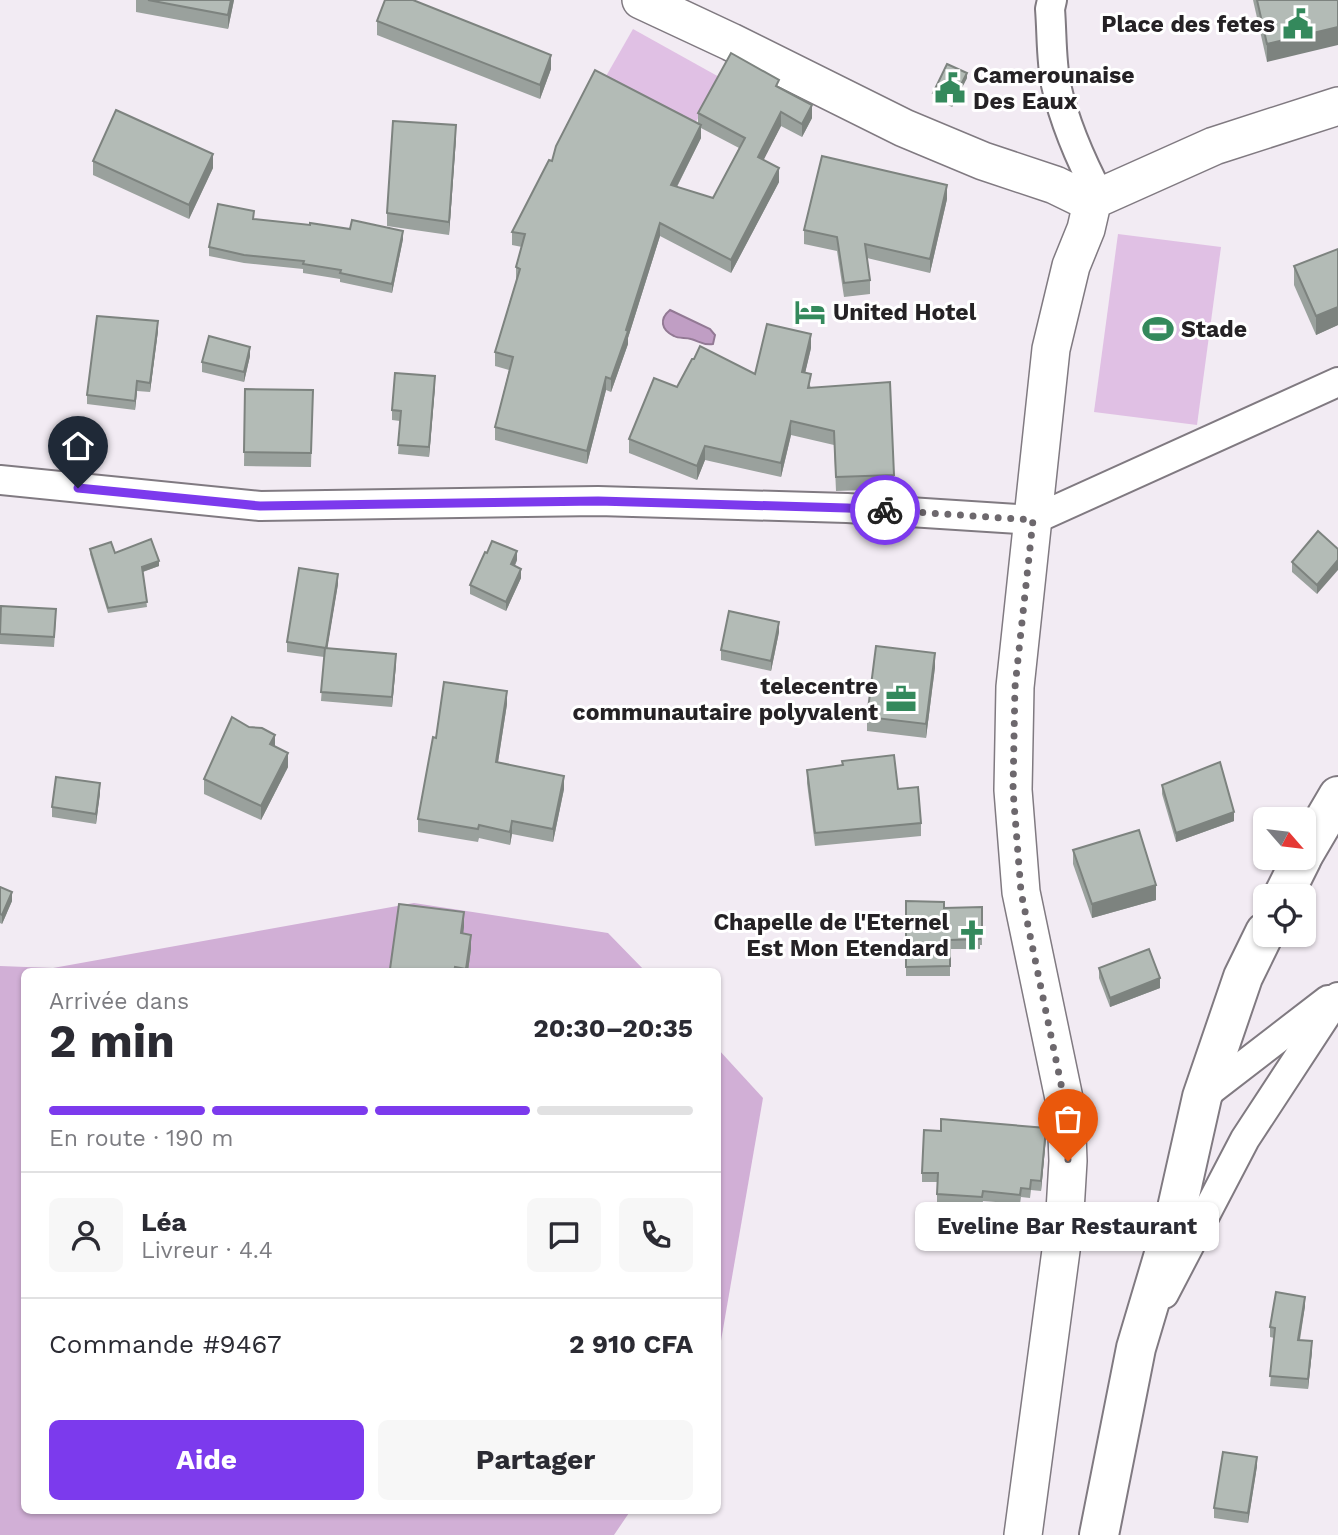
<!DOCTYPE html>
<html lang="fr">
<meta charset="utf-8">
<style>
body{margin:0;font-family:"Work Sans",sans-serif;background:#f7f7f7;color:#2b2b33;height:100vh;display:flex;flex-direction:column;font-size:26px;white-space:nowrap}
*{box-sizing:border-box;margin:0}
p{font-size:23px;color:#7c7c81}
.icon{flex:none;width:38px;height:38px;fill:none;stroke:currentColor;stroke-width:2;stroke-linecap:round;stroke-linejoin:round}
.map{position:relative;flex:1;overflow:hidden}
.side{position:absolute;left:21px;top:968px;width:700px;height:546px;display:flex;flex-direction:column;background:#fff;border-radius:10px;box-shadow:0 2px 5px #0004}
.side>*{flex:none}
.needle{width:46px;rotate:118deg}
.controls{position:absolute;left:1253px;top:807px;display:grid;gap:14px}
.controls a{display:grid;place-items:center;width:63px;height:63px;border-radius:10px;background:#fff;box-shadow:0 2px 5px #0004;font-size:35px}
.pin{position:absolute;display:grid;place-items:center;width:60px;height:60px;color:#fff;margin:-72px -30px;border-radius:50% 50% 50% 0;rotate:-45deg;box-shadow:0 0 7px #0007}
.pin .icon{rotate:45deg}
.courier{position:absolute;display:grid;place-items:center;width:70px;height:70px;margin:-35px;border:5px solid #7c3aed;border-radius:50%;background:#fff;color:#222;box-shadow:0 2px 9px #0007}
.bubble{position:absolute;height:49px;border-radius:10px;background:#fff;box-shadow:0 2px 5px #0004;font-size:23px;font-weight:700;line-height:49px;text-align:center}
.head em{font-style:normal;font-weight:700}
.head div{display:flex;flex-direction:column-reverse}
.head{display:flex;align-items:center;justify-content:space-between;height:119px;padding:0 28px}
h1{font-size:46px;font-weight:700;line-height:52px}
.bar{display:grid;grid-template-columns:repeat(4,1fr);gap:10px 7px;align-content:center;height:84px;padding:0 28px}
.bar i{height:9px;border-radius:5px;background:#e1e1e2}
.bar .active{background:#7c3aed}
.bar p{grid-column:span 4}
.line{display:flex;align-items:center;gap:18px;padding:0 28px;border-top:2px solid #e1e1e2}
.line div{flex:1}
.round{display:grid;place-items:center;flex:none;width:74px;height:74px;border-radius:10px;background:#f7f7f7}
.primary-button{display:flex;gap:14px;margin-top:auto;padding:14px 28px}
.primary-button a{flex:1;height:80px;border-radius:10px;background:#7c3aed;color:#fff;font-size:28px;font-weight:700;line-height:80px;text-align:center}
.primary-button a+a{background:#f7f7f7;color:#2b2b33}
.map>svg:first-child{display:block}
.green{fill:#e0c0e4}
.forest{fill:#d1afd6}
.water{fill:#c09ec4;stroke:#927994;stroke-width:2}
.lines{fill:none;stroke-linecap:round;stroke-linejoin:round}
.minor-casing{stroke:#807a81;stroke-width:32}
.tertiary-casing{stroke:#807a81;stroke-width:40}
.trunk-casing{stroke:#807a81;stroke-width:42}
.minor{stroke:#fff;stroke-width:28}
.tertiary{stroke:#fff;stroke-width:37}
.trunk{stroke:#fff;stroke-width:38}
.wall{fill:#9aa19d;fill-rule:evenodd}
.shaded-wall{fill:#7d837f}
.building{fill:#b3bbb6;stroke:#7d837f;stroke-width:2}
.done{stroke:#6d686d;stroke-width:7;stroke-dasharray:0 12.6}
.route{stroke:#7c3aed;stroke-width:9}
.labels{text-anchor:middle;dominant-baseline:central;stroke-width:6;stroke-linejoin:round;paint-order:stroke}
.poi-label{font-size:23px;font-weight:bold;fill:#252225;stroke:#fff;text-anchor:end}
</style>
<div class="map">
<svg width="1338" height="1535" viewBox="0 0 1338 1535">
<rect width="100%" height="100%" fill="#f2ebf3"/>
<g class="green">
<polygon points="633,29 721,78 693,127 605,78"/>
<polygon points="1118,234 1221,247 1197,425 1094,412"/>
</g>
<g class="forest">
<polygon points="414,903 608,933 645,971 24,971 24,1510 631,1510 614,1535 0,1535 0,966 53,968"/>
<polygon points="718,1049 763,1098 718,1358"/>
</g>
<path class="water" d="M670,310L710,329L715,335L713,344C704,346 699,341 691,339C686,337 679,339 674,336C661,330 659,319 670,310Z"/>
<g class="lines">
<g class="minor-casing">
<g id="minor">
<path d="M1052,0L1050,9C1052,34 1051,61 1056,85C1065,125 1081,161 1100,197"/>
<polyline points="0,480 260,506 598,501 847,508 1033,520 1338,382"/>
<polyline points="1202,1097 1328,1000"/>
<polyline points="1164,1294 1245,1139 1338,997"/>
</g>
</g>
<g class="tertiary-casing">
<g id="tertiary">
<polyline points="641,0 731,42 904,128 983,161 1055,185 1092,203"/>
<polyline points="1023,1535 1064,1228 1068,1161 1066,1108 1021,892 1013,790 1015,687 1051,349 1071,266 1086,229 1092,203 1100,197 1214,146 1338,106"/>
</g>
</g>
<g class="trunk-casing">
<g id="trunk">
<polyline points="1304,854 1338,796"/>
<polyline points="1283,896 1302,858"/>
<polyline points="1099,1535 1136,1348 1175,1217 1202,1097 1243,977 1265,932"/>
</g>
</g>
<use href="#minor" class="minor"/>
<use href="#tertiary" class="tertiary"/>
<use href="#trunk" class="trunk"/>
</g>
<g class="wall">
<polygon points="136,0 234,0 228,29 136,12"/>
<polygon points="1253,0 1338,0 1267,62"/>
<polygon points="377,21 551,69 540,99 377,35"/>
<polygon points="967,78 952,107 933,98 933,93"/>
<path d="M779,87L812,118L802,137L781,126L763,160L779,182L731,273L660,236L628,338V344L611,392L606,390L587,464L495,440V427L509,370L495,366V352L516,281V267L522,247L512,245V232L552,161L698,123V113ZM701,128L739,148L713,198L677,187L701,138Z"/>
<polygon points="456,138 449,235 387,226 387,213"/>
<polygon points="93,161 213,168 189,219 93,175"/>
<polygon points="947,199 930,273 867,258 870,280 870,294 844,297 837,251 804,244 804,230"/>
<polygon points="254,219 403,239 392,293 340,282 340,279 303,273 303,269 244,263 209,256 209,247"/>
<polygon points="1338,249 1338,325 1316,335 1294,285 1294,266"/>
<polygon points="158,331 150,392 137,391 135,410 87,404 87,395"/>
<polygon points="811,348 805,373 811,388 894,475 894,489 836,491 834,445 791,435 781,477 705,460 697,480 629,453 629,439 677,387 755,374"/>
<polygon points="250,356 244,382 202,372 202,362"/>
<polygon points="435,386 429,457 398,454 400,421 392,420 392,410"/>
<polygon points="245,389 313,390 311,467 244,466"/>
<polygon points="90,549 115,553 159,566 143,572 147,607 108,613 90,554"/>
<polygon points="1338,549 1317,594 1292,572 1292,562"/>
<polygon points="517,560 515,566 521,578 506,611 470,594 470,585"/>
<polygon points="338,584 327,648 396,664 392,707 321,701 324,657 287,652 287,642"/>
<polygon points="56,619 54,647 0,644 0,633"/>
<polygon points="779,632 771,671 721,660 721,650"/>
<polygon points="935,667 926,738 867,731 867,717"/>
<polygon points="507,704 498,762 564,789 553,842 512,834 510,845 479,838 478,842 418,832 418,819 436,738"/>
<polygon points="275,746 288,767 261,820 204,794 204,779"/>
<polygon points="807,770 898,789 921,823 921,836 815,846 807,783"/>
<polygon points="1162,785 1234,821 1176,842 1162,794"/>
<polygon points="100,793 96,824 52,817 52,807"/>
<polygon points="1073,850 1156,900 1092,918 1073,864"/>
<polygon points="0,887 12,901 2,924 0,923"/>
<polygon points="906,901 944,908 982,907 982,945 980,945 980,949 950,949 950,976 906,976"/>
<polygon points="399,904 464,927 463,934 471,949 468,971 390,971"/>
<polygon points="1099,968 1160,988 1110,1007 1099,978"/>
<polygon points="1046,1137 1041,1191 1031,1190 1030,1198 1021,1197 1020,1204 983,1201 982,1206 937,1204 937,1182 922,1182 922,1173"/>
<polygon points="1305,1306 1300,1340 1312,1351 1308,1389 1270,1386 1274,1338 1270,1337 1270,1327"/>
<polygon points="1257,1466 1248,1523 1214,1518 1214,1508"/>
</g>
<g class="shaded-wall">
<polygon points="231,0 234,0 228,29 228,15"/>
<polygon points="1338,27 1338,45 1267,62 1267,44"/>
<polygon points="551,55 551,69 540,99 540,85"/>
<polygon points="967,73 967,78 952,107 952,102"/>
<polygon points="812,105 812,118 802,137 802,124"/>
<polygon points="781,112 781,126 758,171 758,157"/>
<polygon points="456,125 456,138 449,235 449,222"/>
<polygon points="701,125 701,138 671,198 671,185"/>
<polygon points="213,154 213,168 189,219 189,205"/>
<polygon points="779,168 779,182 731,273 731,260"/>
<polygon points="947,185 947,199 930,273 930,259"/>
<polygon points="660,223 660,236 628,338 628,344 611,392 611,379"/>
<polygon points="403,231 403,239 392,293 392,284"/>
<polygon points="1338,307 1338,325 1316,335 1316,316"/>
<polygon points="158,321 158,331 150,392 150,383"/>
<polygon points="811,334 811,348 802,386 802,372"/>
<polygon points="250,347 250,356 244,382 244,372"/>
<polygon points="435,376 435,386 429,457 429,447"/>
<polygon points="606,377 606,390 587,464 587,451"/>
<polygon points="137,381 137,391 135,410 135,401"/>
<polygon points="791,421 791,435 781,477 781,463"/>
<polygon points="705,446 705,460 697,480 697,466"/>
<polygon points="517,551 517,560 511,573 511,564"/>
<polygon points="1338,560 1338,570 1317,594 1317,585"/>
<polygon points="159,561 159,566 142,572 142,567"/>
<polygon points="521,569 521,578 506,611 506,602"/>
<polygon points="338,574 338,584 326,657 326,648"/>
<polygon points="779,622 779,632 771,671 771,661"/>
<polygon points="935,653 935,667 926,738 926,724"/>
<polygon points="396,654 396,664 392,707 392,697"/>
<polygon points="507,691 507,704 496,775 496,762"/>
<polygon points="275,735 275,749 270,744"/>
<polygon points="288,753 288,767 261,820 261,806"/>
<polygon points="564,776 564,789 553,842 553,829"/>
<polygon points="100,783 100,793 96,824 96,814"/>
<polygon points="1234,812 1234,821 1176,842 1176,833"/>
<polygon points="512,821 512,834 510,845 510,832"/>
<polygon points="1156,885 1156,900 1092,918 1092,904"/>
<polygon points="12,892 12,901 2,924 2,915"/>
<polygon points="464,912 464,927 461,948 461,933"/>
<polygon points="471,935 471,949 468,971 466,971"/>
<polygon points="1160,978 1160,988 1110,1007 1110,998"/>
<polygon points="1046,1128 1046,1137 1041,1191 1041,1181"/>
<polygon points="1305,1297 1305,1306 1298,1349 1298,1340"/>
<polygon points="1312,1341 1312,1351 1308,1389 1308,1379"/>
<polygon points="1257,1457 1257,1466 1248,1523 1248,1513"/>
</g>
<g class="building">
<polygon points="148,0 231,0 228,15"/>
<polygon points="385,0 413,0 551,55 540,85 377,21"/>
<polygon points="1257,0 1338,0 1338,27 1267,44"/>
<polygon points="731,53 779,80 776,86 812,105 802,124 781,112 758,157 779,168 731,260 660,223 626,330 628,331 611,379 606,377 587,451 495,427 513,357 495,352 520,269 516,267 525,234 512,232 549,160 552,161 556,146 595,70 701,125 671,185 713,198 745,138 698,113"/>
<polygon points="947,64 967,73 952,102 933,93"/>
<polygon points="116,110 213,154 189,205 93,161"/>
<polygon points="393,121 456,125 449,222 387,213"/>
<polygon points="822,156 947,185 930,259 865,244 870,280 844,283 837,237 804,230"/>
<polygon points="218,204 254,211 253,219 310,225 310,223 350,229 352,220 403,231 392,284 340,273 341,270 303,264 304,261 244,255 209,247"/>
<polygon points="1338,249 1338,307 1316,316 1294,266"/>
<polygon points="97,316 158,321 150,383 137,381 135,401 87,395"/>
<polygon points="767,324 811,334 802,372 811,374 808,388 890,382 894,475 836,477 834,431 791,421 781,463 705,446 697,466 629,439 654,378 677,387 692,359 694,359 700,346 755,374"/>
<polygon points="209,336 250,347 244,372 202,362"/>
<polygon points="395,373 435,376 429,447 398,445 401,411 392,410"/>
<polygon points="245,389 313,390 311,453 244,452"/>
<polygon points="1318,531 1338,549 1338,560 1317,585 1292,562"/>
<polygon points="151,539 159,561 142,567 147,602 108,608 90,549 111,542 115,553"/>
<polygon points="492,541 517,551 511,564 521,569 506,602 470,585 485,552 487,553"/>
<polygon points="299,568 338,574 326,648 287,642"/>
<polygon points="1,606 56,609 54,637 0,634"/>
<polygon points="729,611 779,622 771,661 721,650"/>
<polygon points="876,646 935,653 926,724 867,717"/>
<polygon points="325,648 396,654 392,697 321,692"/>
<polygon points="444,682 507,691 496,762 564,776 553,829 512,821 510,832 479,825 478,829 418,819 433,737 436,738"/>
<polygon points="232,717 249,727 262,728 275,735 270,744 288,753 261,806 204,779"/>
<polygon points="894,755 898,789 918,787 921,823 815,833 807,770 843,765 842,761"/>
<polygon points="1220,762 1234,812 1176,833 1162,785"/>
<polygon points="56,777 100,783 96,814 52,807"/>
<polygon points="1139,830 1156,885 1092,904 1073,850"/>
<polygon points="0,887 12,892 2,915 0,914"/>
<polygon points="906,901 944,902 944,908 982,907 982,935 980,935 980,939 950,940 950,966 906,967"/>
<polygon points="399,904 464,912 461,933 471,935 466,969 455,967 454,971 403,971 390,969"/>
<polygon points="1149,949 1160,978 1110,998 1099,968"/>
<polygon points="941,1119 1046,1128 1041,1181 1031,1180 1030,1189 1021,1188 1020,1195 983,1191 982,1197 937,1194 938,1173 922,1173 924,1130 941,1131"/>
<polygon points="1276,1292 1305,1297 1298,1340 1312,1341 1308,1379 1270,1376 1275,1328 1270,1327"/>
<polygon points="1223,1452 1257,1457 1248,1513 1214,1508"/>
</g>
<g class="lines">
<polyline class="done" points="885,510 1033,520 1015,687 1013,790 1021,892 1066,1108 1068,1161"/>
<polyline class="route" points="78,488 260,506 598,501 847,508 885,510"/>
</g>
<defs>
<g id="civic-bare" transform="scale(2.415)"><path d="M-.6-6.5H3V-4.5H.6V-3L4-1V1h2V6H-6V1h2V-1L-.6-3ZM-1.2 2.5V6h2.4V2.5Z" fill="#34895c" stroke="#fff" stroke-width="2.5" paint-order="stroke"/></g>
<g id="hotel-bare" transform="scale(2.415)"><path d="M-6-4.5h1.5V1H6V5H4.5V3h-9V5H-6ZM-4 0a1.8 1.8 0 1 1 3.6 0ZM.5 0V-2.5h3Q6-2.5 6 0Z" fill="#34895c" stroke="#fff" stroke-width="2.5" paint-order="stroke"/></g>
<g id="stadium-bare" transform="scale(2.415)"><path d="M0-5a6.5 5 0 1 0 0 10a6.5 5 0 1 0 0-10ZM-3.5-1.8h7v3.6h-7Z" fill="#34895c" stroke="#fff" stroke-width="2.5" paint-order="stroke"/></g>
<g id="office-bare" transform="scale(2.415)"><path d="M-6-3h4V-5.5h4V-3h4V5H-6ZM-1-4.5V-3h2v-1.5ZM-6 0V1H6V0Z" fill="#34895c" stroke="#fff" stroke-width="2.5" paint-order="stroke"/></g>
<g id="church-bare" transform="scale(2.415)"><path d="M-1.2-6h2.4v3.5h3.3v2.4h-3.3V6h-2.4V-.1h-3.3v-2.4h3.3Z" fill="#34895c" stroke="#fff" stroke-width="2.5" paint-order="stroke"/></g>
</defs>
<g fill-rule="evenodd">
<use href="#civic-bare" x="1298" y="24"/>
<use href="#civic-bare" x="950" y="88"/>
<use href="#hotel-bare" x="810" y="312"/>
<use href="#stadium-bare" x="1158" y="329"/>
<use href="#office-bare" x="901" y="699"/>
<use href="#church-bare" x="972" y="935"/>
</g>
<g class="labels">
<g class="poi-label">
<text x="1275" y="24">Place des fetes</text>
<text x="973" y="75" text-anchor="start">Camerounaise<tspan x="973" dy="26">Des Eaux</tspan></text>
<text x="833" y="312" text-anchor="start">United Hotel</text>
<text x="1181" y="329" text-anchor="start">Stade</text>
<text x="878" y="686">telecentre<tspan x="878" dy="26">communautaire polyvalent</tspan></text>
<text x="949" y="922">Chapelle de l'Eternel<tspan x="949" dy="26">Est Mon Etendard</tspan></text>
</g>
</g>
</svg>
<div class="controls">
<a><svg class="needle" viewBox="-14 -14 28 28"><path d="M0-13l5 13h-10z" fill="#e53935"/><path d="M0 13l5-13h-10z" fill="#7c7c81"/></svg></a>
<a><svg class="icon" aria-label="locate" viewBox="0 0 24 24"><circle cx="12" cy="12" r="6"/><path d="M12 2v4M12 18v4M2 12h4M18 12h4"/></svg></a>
</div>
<div class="pin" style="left:1068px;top:1161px;background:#ea580c"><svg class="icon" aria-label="bag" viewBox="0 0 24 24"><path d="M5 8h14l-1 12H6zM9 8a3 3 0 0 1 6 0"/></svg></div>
<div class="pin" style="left:78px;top:488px;background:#1f2937"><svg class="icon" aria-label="home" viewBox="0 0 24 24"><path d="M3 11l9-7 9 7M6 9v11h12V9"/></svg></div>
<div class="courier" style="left:885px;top:510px"><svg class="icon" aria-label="bike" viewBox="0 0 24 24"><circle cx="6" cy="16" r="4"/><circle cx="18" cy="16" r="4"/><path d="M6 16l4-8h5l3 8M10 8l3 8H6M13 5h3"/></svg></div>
<div class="bubble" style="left:915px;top:1202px;width:304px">Eveline Bar Restaurant</div>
<section class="side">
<div class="head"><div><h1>2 min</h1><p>Arrivée dans</p></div><em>20:30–20:35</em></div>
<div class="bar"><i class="active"></i><i class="active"></i><i class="active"></i><i></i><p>En route · 190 m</p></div>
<div class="line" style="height:126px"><a class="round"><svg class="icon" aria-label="person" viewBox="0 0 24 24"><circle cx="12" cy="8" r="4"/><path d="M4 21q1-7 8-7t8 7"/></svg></a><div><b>Léa</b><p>Livreur · 4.4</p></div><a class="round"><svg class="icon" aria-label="chat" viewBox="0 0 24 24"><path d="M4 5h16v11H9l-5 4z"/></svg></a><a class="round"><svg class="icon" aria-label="phone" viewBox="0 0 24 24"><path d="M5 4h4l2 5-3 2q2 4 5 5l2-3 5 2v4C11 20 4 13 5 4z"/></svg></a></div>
<div class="line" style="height:91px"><div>Commande #9467</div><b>2 910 CFA</b></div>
<div class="primary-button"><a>Aide</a><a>Partager</a></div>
</section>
</div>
